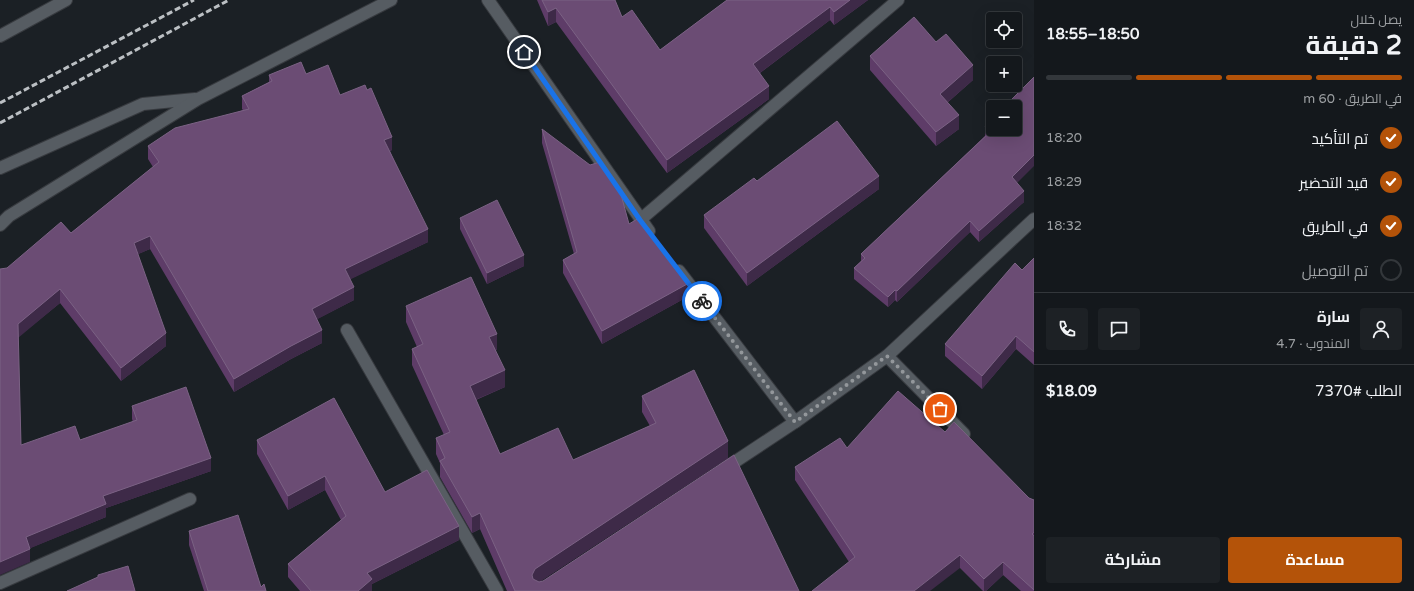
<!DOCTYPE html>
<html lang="ar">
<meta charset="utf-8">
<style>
body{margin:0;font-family:"Varela Round",Cairo,sans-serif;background:#1d2125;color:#f1f3f6;direction:rtl;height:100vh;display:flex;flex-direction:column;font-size:15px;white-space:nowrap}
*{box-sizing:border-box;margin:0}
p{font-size:13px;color:#9da0a3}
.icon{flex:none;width:22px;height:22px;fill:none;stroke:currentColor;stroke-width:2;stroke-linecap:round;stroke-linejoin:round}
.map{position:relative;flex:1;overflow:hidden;direction:ltr}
.sheet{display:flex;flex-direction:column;background:#14181c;width:380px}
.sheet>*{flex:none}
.buttons{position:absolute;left:986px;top:12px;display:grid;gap:8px}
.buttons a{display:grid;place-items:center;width:36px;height:36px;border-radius:4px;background:#14181c;box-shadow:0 4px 16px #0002,0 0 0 1px #33373b;font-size:20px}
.pin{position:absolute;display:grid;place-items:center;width:34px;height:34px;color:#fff;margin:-17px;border:2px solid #fff;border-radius:50%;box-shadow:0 1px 4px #0007}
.courier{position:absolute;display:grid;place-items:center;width:40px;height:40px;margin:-20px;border:3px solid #1a73e8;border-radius:50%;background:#fff;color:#222;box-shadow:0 1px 5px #0007}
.overview em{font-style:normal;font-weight:700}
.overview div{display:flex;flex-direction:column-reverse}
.overview{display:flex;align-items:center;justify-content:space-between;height:68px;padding:0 12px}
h1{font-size:26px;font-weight:700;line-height:30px}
.bar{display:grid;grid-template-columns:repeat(4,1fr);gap:6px 4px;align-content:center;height:48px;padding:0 12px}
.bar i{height:5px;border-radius:3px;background:#33373b}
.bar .selected{background:#b45309}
.bar p{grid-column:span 4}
.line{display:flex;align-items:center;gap:10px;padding:0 12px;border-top:1px solid #33373b}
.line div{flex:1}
.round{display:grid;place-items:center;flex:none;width:42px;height:42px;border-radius:4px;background:#1d2125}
ol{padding:0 12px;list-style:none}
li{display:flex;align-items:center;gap:12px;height:44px}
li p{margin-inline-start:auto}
li .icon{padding:4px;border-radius:50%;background:#b45309;color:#fff;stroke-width:4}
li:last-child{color:#9da0a3}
li i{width:22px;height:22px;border:2px solid #33373b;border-radius:50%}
.primary-button{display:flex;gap:8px;margin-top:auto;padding:8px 12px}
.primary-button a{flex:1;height:46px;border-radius:4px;background:#b45309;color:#fff;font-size:16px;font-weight:700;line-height:46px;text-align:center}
.primary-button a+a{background:#1d2125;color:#f1f3f6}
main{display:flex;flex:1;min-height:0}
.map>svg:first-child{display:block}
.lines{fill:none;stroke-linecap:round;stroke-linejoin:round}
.street-casing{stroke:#373a3f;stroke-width:14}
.street{stroke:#565c62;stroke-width:12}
.rail{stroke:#bcc0c4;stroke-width:3;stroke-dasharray:6 3;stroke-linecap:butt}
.wall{fill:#5e3c68}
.shaded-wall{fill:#3e2a48}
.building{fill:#6b4c74;stroke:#7b6284}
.done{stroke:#93979b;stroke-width:4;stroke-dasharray:0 7.2}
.route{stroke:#1a73e8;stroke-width:5}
</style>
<main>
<section class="sheet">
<div class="overview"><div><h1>2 دقيقة</h1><p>يصل خلال</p></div><em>18:50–18:55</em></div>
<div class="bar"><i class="selected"></i><i class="selected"></i><i class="selected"></i><i></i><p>في الطريق · 60 m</p></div>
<ol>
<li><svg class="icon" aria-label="check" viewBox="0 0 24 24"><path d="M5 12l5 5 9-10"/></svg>تم التأكيد<p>18:20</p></li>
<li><svg class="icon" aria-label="check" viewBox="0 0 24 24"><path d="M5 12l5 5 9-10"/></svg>قيد التحضير<p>18:29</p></li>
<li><svg class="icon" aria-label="check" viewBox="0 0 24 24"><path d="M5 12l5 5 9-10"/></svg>في الطريق<p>18:32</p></li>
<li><i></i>تم التوصيل</li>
</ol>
<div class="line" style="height:72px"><a class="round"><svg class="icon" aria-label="person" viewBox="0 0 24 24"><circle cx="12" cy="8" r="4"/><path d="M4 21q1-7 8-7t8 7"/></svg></a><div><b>سارة</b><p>المندوب · 4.7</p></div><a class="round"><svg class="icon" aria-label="chat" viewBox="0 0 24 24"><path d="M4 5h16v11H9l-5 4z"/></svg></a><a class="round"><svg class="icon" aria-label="phone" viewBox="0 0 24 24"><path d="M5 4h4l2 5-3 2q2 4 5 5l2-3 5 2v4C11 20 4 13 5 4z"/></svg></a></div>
<div class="line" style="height:52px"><div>الطلب #7370</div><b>$18.09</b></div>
<div class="primary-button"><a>مساعدة</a><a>مشاركة</a></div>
</section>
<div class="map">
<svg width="1034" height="591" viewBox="0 0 1034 591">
<rect width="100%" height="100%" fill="#1b2025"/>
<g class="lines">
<g class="street-casing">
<g id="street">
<polyline points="488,0 649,231"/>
<polyline points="0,36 66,0"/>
<polyline points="0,168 143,104 195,99"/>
<polyline points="640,220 898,0"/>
<polyline points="0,225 9,216 198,99 391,0"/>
<polyline points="679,271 795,422"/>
<polyline points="347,330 497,591"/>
<polyline points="964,434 887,356 1034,219"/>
<polyline points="724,469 795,422 887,356"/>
<polyline points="0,583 190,499"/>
</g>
</g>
<use href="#street" class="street"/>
<g class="rail">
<polyline points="0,103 194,0"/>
<polyline points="0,123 229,0"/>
</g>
</g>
<g class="wall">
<polygon points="537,0 615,0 622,17 660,50 727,0 868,0 834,25 830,20 760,73 769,99 667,173 556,22 548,26"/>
<polygon points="936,42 973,80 947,103 959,129 936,146 870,70 870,56"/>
<polygon points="306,74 340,95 392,150 390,151 428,242 350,279 354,300 317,319 322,343 291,359 234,392 150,249 138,254 166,346 121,381 60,303 18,337 21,445 80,440 133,422 132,419 132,406 211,471 106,508 106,517 30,548 30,562 7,268 71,233 153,167 148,159 148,146 243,110 242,109 242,96 269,82 269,75"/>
<polygon points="993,118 1024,202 979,242 970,232 897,302 895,300 888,307 854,279 854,268 861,261 861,254 985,136 985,126"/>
<polygon points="542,129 629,224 689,296 602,344 563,273 563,260 574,254 542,143"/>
<polygon points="757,181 879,189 747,286 704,228 704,215"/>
<polygon points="460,218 524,266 487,284 460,229"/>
<polygon points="1034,258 1034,365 1016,349 982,389 945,356 945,344 1022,270"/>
<polygon points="406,306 497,350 495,350 505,387 476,400 500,454 573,460 650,426 642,412 642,396 728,458 539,582 799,591 507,591 480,529 472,533 440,477 440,463 436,454 436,438 444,435 412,365 412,349 417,347 406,322"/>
<polygon points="945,432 1029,498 1034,500 1034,591 1021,591 1003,575 986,591 983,591 960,568 849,562 795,480 795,467 847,448"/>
<polygon points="257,440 385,492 459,540 372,584 372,591 300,591 288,577 288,564 341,520 325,490 288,510 257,454"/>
<polygon points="189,531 261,587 266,591 204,591 189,545"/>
</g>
<g class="shaded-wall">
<polygon points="850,0 868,0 834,25 834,12"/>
<polygon points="830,7 830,20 753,78 753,64"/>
<polygon points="556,8 556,22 548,26 548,12"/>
<polygon points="973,65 973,80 940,109 940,94"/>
<polygon points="769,86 769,99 667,173 667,160"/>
<polygon points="959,115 959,129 936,146 936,132"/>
<polygon points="392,137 392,150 384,153 384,140"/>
<polygon points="1034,155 1034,166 1012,188 1012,177"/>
<polygon points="879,176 879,189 747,286 747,273"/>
<polygon points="1024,191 1024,202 979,242 979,231"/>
<polygon points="970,221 970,232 897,302 897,291"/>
<polygon points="428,229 428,242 345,282 345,269"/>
<polygon points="150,236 150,249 134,256 134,243"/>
<polygon points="524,255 524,266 487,284 487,273"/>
<polygon points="689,283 689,296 602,344 602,331"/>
<polygon points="354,287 354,300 312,322 312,309"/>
<polygon points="60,289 60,303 18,338 18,324"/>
<polygon points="895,290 895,300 888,307 888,297"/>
<polygon points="322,330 322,343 291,359 234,392 234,379 291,346"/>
<polygon points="166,333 166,346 121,381 121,368"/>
<polygon points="497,334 497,350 489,353 489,337"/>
<polygon points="1016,336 1016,349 982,389 982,376"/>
<polygon points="505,370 505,387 470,402 470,386"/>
<polygon points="728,441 728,458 535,585 532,575 535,569"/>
<polygon points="211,458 211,471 106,508 106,517 26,550 26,537 103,496"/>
<polygon points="325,476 325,490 288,510 288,496"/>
<polygon points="480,513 480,529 472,533 472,517"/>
<polygon points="459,526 459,540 372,584 372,591 358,591 367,573"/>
<polygon points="30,549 30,562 0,575 0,562"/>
<polygon points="960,555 960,568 930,591 914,591"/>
<polygon points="1003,562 1003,575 986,591 984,591 984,579"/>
</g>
<g class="building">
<polygon points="542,0 615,0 622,17 632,10 660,50 727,0 850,0 834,12 830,7 753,64 769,86 667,160 556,8 548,12"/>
<polygon points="914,17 936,42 946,34 973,65 940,94 959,115 936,132 870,56"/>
<polygon points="301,62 306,74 328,65 340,95 365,85 367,90 371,88 392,137 384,140 428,229 345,269 354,287 312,309 322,330 291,346 234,379 150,236 134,243 166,333 121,368 60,289 18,324 21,445 75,426 80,440 137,420 132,406 186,387 211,458 103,496 106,504 26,537 30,549 0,562 0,269 7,268 61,222 71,233 159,162 148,146 175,128 249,109 242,96 272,81 269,75"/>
<polygon points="1034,77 1034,155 1012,177 1024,191 979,231 970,221 897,291 895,290 888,297 854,268 865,258 861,254 990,132 985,126 993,118 993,129 1015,129 1015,107 1004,107"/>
<polygon points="837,121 879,176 747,273 704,215 754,178 757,181"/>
<polygon points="542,129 590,165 600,162 620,191 629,224 639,218 689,283 602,331 563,260 577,252"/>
<polygon points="497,200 524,255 487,273 460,218"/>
<polygon points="1034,258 1034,352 1016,336 982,376 945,344 1015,263 1022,270"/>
<polygon points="471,277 497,334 489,337 505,370 470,386 500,454 558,428 573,460 656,423 642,396 694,370 728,441 535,569 532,575 533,579 539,582 543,581 734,455 799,591 515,591 480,513 472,517 440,461 445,458 436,438 450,432 412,349 423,344 406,306"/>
<polygon points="898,391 945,432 954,422 1029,498 1034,500 1034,532 1032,534 1034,536 1034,590 1003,562 984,579 960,555 914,591 812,591 855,557 795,467 840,438 847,448"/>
<polygon points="334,398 385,492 427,470 459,526 367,573 372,579 358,591 311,591 288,564 346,516 325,476 288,496 257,440"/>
<polygon points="238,515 261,587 264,584 266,591 208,591 189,531"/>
<polygon points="128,566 135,591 67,591 98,577 98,575"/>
</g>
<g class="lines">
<polyline class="done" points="702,301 795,422 887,356 940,409"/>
<polyline class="route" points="524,52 640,220 702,301"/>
</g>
</svg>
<div class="buttons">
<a><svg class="icon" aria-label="locate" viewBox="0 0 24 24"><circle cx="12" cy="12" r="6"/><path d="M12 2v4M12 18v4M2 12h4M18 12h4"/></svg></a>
<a>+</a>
<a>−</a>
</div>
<div class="pin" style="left:940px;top:409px;background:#ea580c"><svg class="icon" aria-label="bag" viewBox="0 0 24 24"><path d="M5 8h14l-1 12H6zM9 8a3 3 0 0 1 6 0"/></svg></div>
<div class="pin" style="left:524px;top:52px;background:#1f2937"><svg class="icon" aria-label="home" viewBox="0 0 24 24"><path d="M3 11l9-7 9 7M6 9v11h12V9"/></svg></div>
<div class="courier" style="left:702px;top:301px"><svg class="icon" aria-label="bike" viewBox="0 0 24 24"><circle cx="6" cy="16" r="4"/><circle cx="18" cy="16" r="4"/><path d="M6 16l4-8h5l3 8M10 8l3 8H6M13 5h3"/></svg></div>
</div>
</main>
